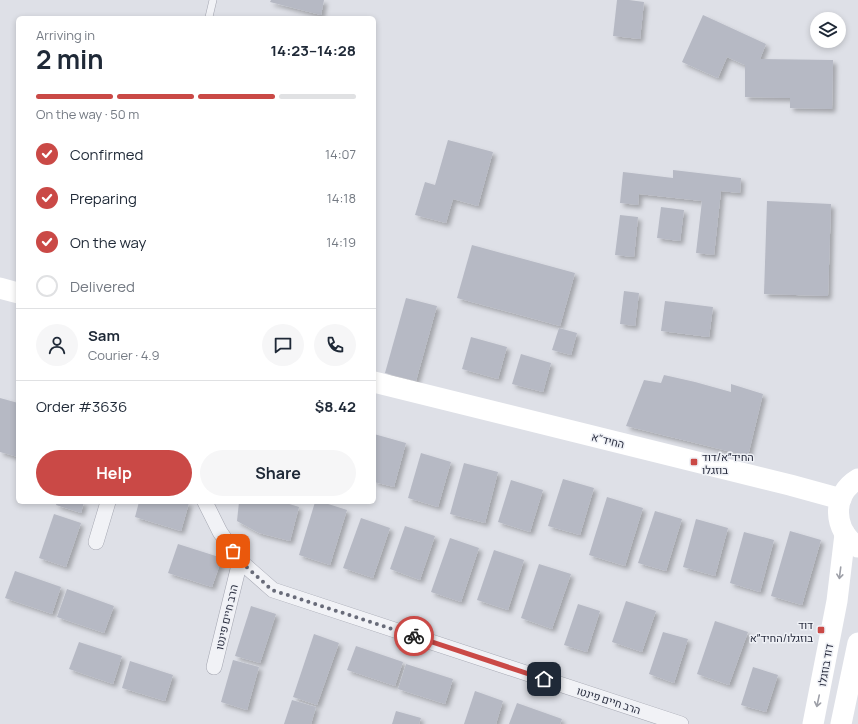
<!DOCTYPE html>
<meta charset="utf-8">
<style>
body{margin:0;font-family:Manrope,Heebo,sans-serif;background:#f6f6f7;color:#1f2937;height:100vh;display:flex;flex-direction:column;font-size:15px;white-space:nowrap}
*{box-sizing:border-box;margin:0}
p{font-size:13px;color:#747a83}
.icon{flex:none;width:22px;height:22px;fill:none;stroke:currentColor;stroke-width:2;stroke-linecap:round;stroke-linejoin:round}
.map{position:relative;flex:1;overflow:hidden}
.panel{position:absolute;left:16px;top:16px;width:360px;height:488px;display:flex;flex-direction:column;background:#fff;border-radius:6px;box-shadow:0 2px 6px #0003}
.panel>*{flex:none}
.controls{position:absolute;left:810px;top:12px;display:grid;gap:8px}
.controls a{display:grid;place-items:center;width:36px;height:36px;border-radius:50%;background:#fff;box-shadow:0 2px 6px #0003;font-size:20px}
.pin{position:absolute;display:grid;place-items:center;width:34px;height:34px;color:#fff;margin:-17px;border-radius:8px;box-shadow:0 2px 6px #0006}
.courier{position:absolute;display:grid;place-items:center;width:40px;height:40px;margin:-20px;border:3px solid #ca4946;border-radius:50%;background:#fff;color:#222;box-shadow:0 1px 5px #0007}
.headline em{font-style:normal;font-weight:700}
.headline div{display:flex;flex-direction:column-reverse}
.headline{display:flex;align-items:center;justify-content:space-between;height:68px;padding:0 20px}
h1{font-size:26px;font-weight:700;line-height:30px}
.bar{display:grid;grid-template-columns:repeat(4,1fr);gap:6px 4px;align-content:center;height:48px;padding:0 20px}
.bar i{height:5px;border-radius:3px;background:#e0e1e3}
.bar .selected{background:#ca4946}
.bar p{grid-column:span 4}
.line{display:flex;align-items:center;gap:10px;padding:0 20px;border-top:1px solid #e0e1e3}
.line div{flex:1}
.round{display:grid;place-items:center;flex:none;width:42px;height:42px;border-radius:21px;background:#f6f6f7}
ol{padding:0 20px;list-style:none}
li{display:flex;align-items:center;gap:12px;height:44px}
li p{margin-inline-start:auto}
li .icon{padding:4px;border-radius:50%;background:#ca4946;color:#fff;stroke-width:4}
li:last-child{color:#747a83}
li i{width:22px;height:22px;border:2px solid #e0e1e3;border-radius:50%}
.button{display:flex;gap:8px;margin-top:auto;padding:8px 20px}
.button a{flex:1;height:46px;border-radius:24px;background:#ca4946;color:#fff;font-size:16px;font-weight:700;line-height:46px;text-align:center}
.button a+a{background:#f6f6f7;color:#1f2937}
.map>svg:first-child{display:block}
.building{fill:#b6b9c4;filter:url(#shadow)}
.lines{fill:none;stroke-linecap:round;stroke-linejoin:round}
.lane-casing{stroke:#a4a6b1;stroke-width:8}
.street-casing{stroke:#a4a6b1;stroke-width:16}
.lane{stroke:#f1f2f6;stroke-width:7}
.street{stroke:#f1f2f6;stroke-width:15}
.secondary{stroke:#fff;stroke-width:21}
.oneway{stroke:#9ea0a8}
.done{stroke:#686b79;stroke-width:4;stroke-dasharray:0 7.2}
.route{stroke:#ca4946;stroke-width:5}
.poi-dot{fill:#ca4946;stroke:#eef0f5;stroke-width:1.5}
.labels{text-anchor:middle;dominant-baseline:central;stroke-width:3;stroke-linejoin:round;paint-order:stroke}
.street-label{font-size:11px;fill:#282c3e;stroke:#eef0f5}
.poi-label{font-size:11px;fill:#282c3e;stroke:#eef0f5;text-anchor:start}
</style>
<div class="map">
<svg width="858" height="724" viewBox="0 0 858 724">
<defs>
<filter id="shadow"><feDropShadow dx="3.5" dy="3.5" stdDeviation="2" flood-color="#0004"/></filter>
</defs>
<rect width="100%" height="100%" fill="#dee0e7"/>
<g class="building">
<polygon points="271,0 324,0 321,15 270,2"/>
<polygon points="617,0 629,0 644,2 640,39 613,36"/>
<polygon points="703,15 766,44 760,59 833,60 832,109 790,108 790,98 745,97 745,65 727,57 718,78 682,62"/>
<polygon points="448,140 493,152 478,206 453,199 446,223 415,215 425,182 435,185"/>
<polygon points="673,170 741,178 740,193 721,191 714,255 696,253 702,201 639,194 638,205 620,203 623,172 673,178"/>
<polygon points="767,201 831,204 828,296 764,294"/>
<polygon points="661,207 684,210 680,241 657,238"/>
<polygon points="620,215 638,217 634,257 615,255"/>
<polygon points="472,245 575,273 560,326 457,298"/>
<polygon points="624,291 639,293 635,326 620,324"/>
<polygon points="406,298 437,306 416,381 385,373"/>
<polygon points="665,301 713,307 709,337 661,331"/>
<polygon points="559,328 577,333 571,355 552,350"/>
<polygon points="471,337 507,347 498,379 462,369"/>
<polygon points="521,354 551,363 543,392 512,384"/>
<polygon points="664,375 695,382 731,392 731,384 763,394 748,456 626,426 644,380 661,383"/>
<polygon points="0,398 18,403 18,457 0,452"/>
<polygon points="374,434 406,443 394,487 374,482"/>
<polygon points="421,453 451,462 438,507 408,498"/>
<polygon points="464,463 498,472 485,523 450,514"/>
<polygon points="563,479 594,488 580,535 548,526"/>
<polygon points="511,480 543,490 530,532 498,522"/>
<polygon points="607,497 643,508 625,566 589,555"/>
<polygon points="57,502 84,502 81,513 56,505"/>
<polygon points="139,502 186,502 189,503 181,531 135,517"/>
<polygon points="239,502 283,502 299,507 290,541 259,533 237,521"/>
<polygon points="315,502 322,502 347,510 330,565 299,555"/>
<polygon points="655,511 682,519 666,571 638,563"/>
<polygon points="54,514 81,523 66,567 39,558"/>
<polygon points="361,518 390,528 373,578 343,568"/>
<polygon points="696,519 728,528 715,576 683,567"/>
<polygon points="405,526 435,536 420,580 390,569"/>
<polygon points="790,531 821,540 802,605 771,596"/>
<polygon points="744,532 774,540 760,592 730,583"/>
<polygon points="450,538 479,548 461,602 431,592"/>
<polygon points="178,544 222,558 212,587 168,573"/>
<polygon points="494,550 524,560 508,610 477,600"/>
<polygon points="539,564 571,574 552,629 521,618"/>
<polygon points="15,571 61,587 52,614 5,598"/>
<polygon points="67,589 114,606 104,633 57,617"/>
<polygon points="626,601 656,611 642,652 612,642"/>
<polygon points="578,604 600,611 587,652 564,645"/>
<polygon points="251,606 276,614 260,663 235,656"/>
<polygon points="715,621 748,632 729,685 697,674"/>
<polygon points="663,632 688,639 674,683 649,674"/>
<polygon points="314,634 339,643 317,705 293,697"/>
<polygon points="79,642 122,656 113,684 69,669"/>
<polygon points="356,646 403,662 395,686 347,670"/>
<polygon points="233,660 259,667 247,710 221,702"/>
<polygon points="130,661 173,675 165,701 122,688"/>
<polygon points="406,664 453,679 445,704 398,689"/>
<polygon points="753,667 778,675 766,712 741,705"/>
<polygon points="475,691 503,701 496,724 464,724"/>
<polygon points="292,700 316,707 311,724 284,724"/>
<polygon points="517,703 562,719 560,724 509,724"/>
<polygon points="396,711 421,718 419,724 392,724"/>
</g>
<g class="lines">
<g class="lane-casing">
<polyline id="lane" points="209,17 213,0"/>
</g>
<g class="street-casing">
<g id="street">
<polyline points="205,502 220,532 240,561 273,590 681,724"/>
<polyline points="96,542 108,502"/>
<polyline points="214,667 240,561"/>
</g>
</g>
<use href="#lane" class="lane"/>
<use href="#street" class="street"/>
<g class="secondary">
<polyline points="0,288 18,293"/>
<polyline points="374,382 790,485 841,499"/>
<path d="M858,479C831,495 833,530 858,547"/>
<polyline points="813,724 837,601 845,534"/>
<polyline points="841,724 858,643"/>
</g>
</g>
<defs><path id="oneway-shaft" d="M-6 0H5M1.5-3L5.5 0L1.5 3" fill="none" stroke-width="1.6" stroke-linecap="round" stroke-linejoin="round"/></defs>
<g class="oneway">
<use href="#oneway-shaft" transform="translate(840 573) rotate(97)"/>
<use href="#oneway-shaft" transform="translate(818 701) rotate(102)"/>
</g>
<g class="lines">
<polyline class="done" points="233,551 240,561 272,590 414,636"/>
<polyline class="route" points="414,636 544,679"/>
</g>
<g class="poi-dot">
<rect x="690" y="458" width="8" height="8" rx="2"/>
<rect x="817" y="626" width="8" height="8" rx="2"/>
</g>
<g class="labels">
<g class="street-label">
<text transform="translate(608 440) rotate(14)">החיד"א</text>
<text transform="translate(226 617) rotate(-77)">הרב חיים פינטו</text>
<text transform="translate(825 665) rotate(-80)">דוד בוזגלו</text>
<text transform="translate(609 700) rotate(18)">הרב חיים פינטו</text>
</g>
<g class="poi-label">
<text x="702" y="456">החיד״א/דוד<tspan x="702" dy="13">בוזגלו</tspan></text>
<text x="813" y="624" text-anchor="end">דוד<tspan x="813" dy="13">בוזגלו/החיד״א</tspan></text>
</g>
</g>
</svg>
<div class="controls">
<a><svg class="icon" aria-label="layers" viewBox="0 0 24 24"><path d="M12 4l9 5-9 5-9-5zM3 14l9 5 9-5"/></svg></a>
</div>
<div class="pin" style="left:233px;top:551px;background:#ea580c"><svg class="icon" aria-label="bag" viewBox="0 0 24 24"><path d="M5 8h14l-1 12H6zM9 8a3 3 0 0 1 6 0"/></svg></div>
<div class="pin" style="left:544px;top:679px;background:#1f2937"><svg class="icon" aria-label="home" viewBox="0 0 24 24"><path d="M3 11l9-7 9 7M6 9v11h12V9"/></svg></div>
<div class="courier" style="left:414px;top:636px"><svg class="icon" aria-label="bike" viewBox="0 0 24 24"><circle cx="6" cy="16" r="4"/><circle cx="18" cy="16" r="4"/><path d="M6 16l4-8h5l3 8M10 8l3 8H6M13 5h3"/></svg></div>
<section class="panel">
<div class="headline"><div><h1>2 min</h1><p>Arriving in</p></div><em>14:23–14:28</em></div>
<div class="bar"><i class="selected"></i><i class="selected"></i><i class="selected"></i><i></i><p>On the way · 50 m</p></div>
<ol>
<li><svg class="icon" aria-label="check" viewBox="0 0 24 24"><path d="M5 12l5 5 9-10"/></svg>Confirmed<p>14:07</p></li>
<li><svg class="icon" aria-label="check" viewBox="0 0 24 24"><path d="M5 12l5 5 9-10"/></svg>Preparing<p>14:18</p></li>
<li><svg class="icon" aria-label="check" viewBox="0 0 24 24"><path d="M5 12l5 5 9-10"/></svg>On the way<p>14:19</p></li>
<li><i></i>Delivered</li>
</ol>
<div class="line" style="height:72px"><a class="round"><svg class="icon" aria-label="person" viewBox="0 0 24 24"><circle cx="12" cy="8" r="4"/><path d="M4 21q1-7 8-7t8 7"/></svg></a><div><b>Sam</b><p>Courier · 4.9</p></div><a class="round"><svg class="icon" aria-label="chat" viewBox="0 0 24 24"><path d="M4 5h16v11H9l-5 4z"/></svg></a><a class="round"><svg class="icon" aria-label="phone" viewBox="0 0 24 24"><path d="M5 4h4l2 5-3 2q2 4 5 5l2-3 5 2v4C11 20 4 13 5 4z"/></svg></a></div>
<div class="line" style="height:52px"><div>Order #3636</div><b>$8.42</b></div>
<div class="button"><a>Help</a><a>Share</a></div>
</section>
</div>
